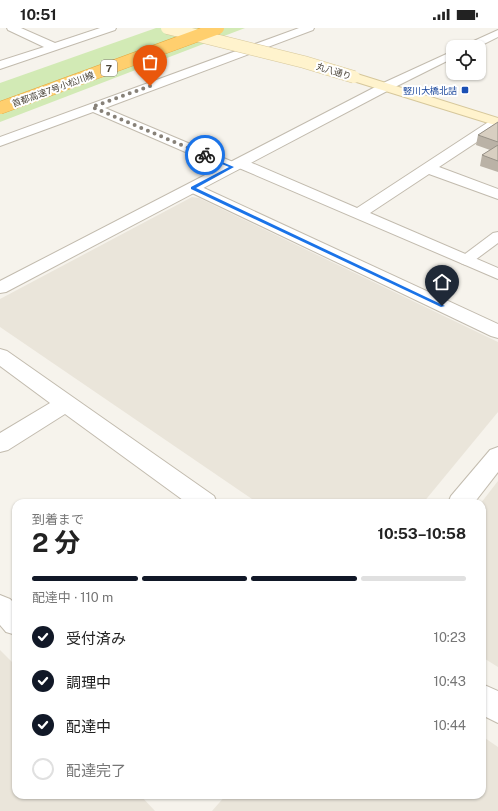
<!DOCTYPE html>
<html lang="ja">
<meta charset="utf-8">
<style>
body{margin:0;font-family:"Public Sans","Noto Sans JP",sans-serif;background:#f2f2f2;color:#222;height:100vh;display:flex;flex-direction:column;font-size:15px;white-space:nowrap}
*{box-sizing:border-box;margin:0}
p{font-size:13px;color:#767676}
.icon{flex:none;width:22px;height:22px;fill:none;stroke:currentColor;stroke-width:2;stroke-linecap:round;stroke-linejoin:round}
.map{position:relative;flex:1;overflow:hidden}
.side{position:absolute;left:12px;top:471px;width:474px;height:300px;display:flex;flex-direction:column;background:#fff;border-radius:12px;box-shadow:0 1px 3px #0004}
.side>*{flex:none}
.controls{position:absolute;left:446px;top:12px;display:grid;gap:8px}
.controls a{display:grid;place-items:center;width:40px;height:40px;border-radius:8px;background:#fff;box-shadow:0 1px 3px #0004;font-size:20px}
.pin{position:absolute;display:grid;place-items:center;width:34px;height:34px;color:#fff;margin:-41px -17px;border-radius:50% 50% 50% 0;rotate:-45deg;box-shadow:0 0 4px #0007}
.pin .icon{rotate:45deg}
.courier{position:absolute;display:grid;place-items:center;width:40px;height:40px;margin:-20px;border:3px solid #1a73e8;border-radius:50%;background:#fff;color:#222;box-shadow:0 1px 5px #0007}
.overview em{font-style:normal;font-weight:700}
.overview div{display:flex;flex-direction:column-reverse}
.overview{display:flex;align-items:center;justify-content:space-between;height:68px;padding:0 20px}
h1{font-size:26px;font-weight:700;line-height:30px}
.bar{display:grid;grid-template-columns:repeat(4,1fr);gap:6px 4px;align-content:center;height:48px;padding:0 20px}
.bar i{height:5px;border-radius:3px;background:#e0e0e0}
.bar .selected{background:#111827}
.bar p{grid-column:span 4}
ol{padding:0 20px;list-style:none}
li{display:flex;align-items:center;gap:12px;height:44px}
li p{margin-inline-start:auto}
li .icon{padding:4px;border-radius:50%;background:#111827;color:#fff;stroke-width:4}
li:last-child{color:#767676}
li i{width:22px;height:22px;border:2px solid #e0e0e0;border-radius:50%}
.status{display:flex;justify-content:space-between;align-items:center;height:28px;padding:0 20px;background:#fff;direction:ltr}
.status svg{height:11px;fill:currentColor}
.map>svg:first-child{display:block}
.residential{fill:#eae5da}
.green{fill:#d2eab5}
.lines{fill:none;stroke-linecap:round;stroke-linejoin:round}
.service-casing{stroke:#c2bbae;stroke-width:2}
.minor-casing{stroke:#c2bbae;stroke-width:2}
.tertiary-casing{stroke:#c2bbae;stroke-width:2}
.secondary-casing{stroke:#d6c79b;stroke-width:2}
.service{fill:#fff;fill-rule:evenodd}
.minor{fill:#fff;fill-rule:evenodd}
.tertiary{fill:#fff;fill-rule:evenodd}
.secondary{fill:#fff3cd;fill-rule:evenodd}
.secondary-bridge-casing{stroke:#d6c79b;stroke-width:13;stroke-linecap:butt}
.motorway-bridge-casing{stroke:#e0a43c;stroke-width:13;stroke-linecap:butt}
.secondary-bridge{stroke:#fff3cd;stroke-width:12}
.motorway-bridge{stroke:#ffcf6e;stroke-width:12}
.wall{fill:#bab2a6}
.building{fill:#d8cfc1;stroke:#979187}
.route{fill:#1a73e8}
.done{stroke:#878178;stroke-width:4;stroke-dasharray:0 7.2}
.transit-dot{fill:#1a4fb4;stroke:#fff;stroke-width:1.5}
.labels{text-anchor:middle;dominant-baseline:central;stroke-width:4;stroke-linejoin:round;paint-order:stroke}
.far-street-label{font-size:9px;fill:#4b4439;stroke:#fff}
.far-transit-label{font-size:9px;fill:#164399;stroke:#fff;text-anchor:end}
.shield{fill:#fff;stroke:#817c74;stroke-width:1}
.shield-label{font-size:10px;font-weight:bold;fill:#4b4439}
</style>
<div class="status"><b>10:51</b><svg viewBox="0 0 49 12"><path d="M0 12V9h3v3zM5 12V6h3v6zM10 12V3h3v9zM15 12V0h3v12zM26 1h20v11H26zM47 4h2v5h-2z"/></svg></div>
<div class="map">
<svg width="498" height="783" viewBox="0 0 498 783">
<rect width="100%" height="100%" fill="#f6f3ec"/>
<g class="residential">
<polygon points="192,169 199,170 498,314 498,384 423,475 258,475 0,299 0,271"/>
<polygon points="498,453 498,639 482,629 481,475"/>
<polygon points="0,622 16,638 16,767 140,767 155,783 0,783"/>
<polygon points="482,708 498,719 498,783 212,783 226,767 482,767"/>
</g>
<polygon class="green" points="156,0 245,0 0,94 0,55"/>
<g class="lines">
<g class="service-casing">
<polygon id="service" points="498,204 498,215 471,235 466,237 461,235 458,232 461,229 493,205"/>
</g>
<g class="minor-casing">
<g id="minor">
<polygon points="7,0 21,0 55,15 100,0 116,0 115,2 0,41 0,33 44,19 8,2"/>
<polygon points="299,0 314,0 313,2 105,80 233,134 235,132 240,131 245,132 357,180 493,91 498,90 498,100 439,139 498,161 498,171 429,146 370,185 498,240 498,251 239,140 237,142 232,143 227,142 93,84 0,118 0,109"/>
<polygon points="193,155 498,296 498,310 491,308 188,163 185,160 188,157"/>
<polygon points="0,321 7,323 214,468 217,475 187,475 65,386 8,422 0,424 0,405 50,375 0,338"/>
<polygon points="498,419 498,444 474,475 448,475 451,468 490,422"/>
<polygon points="0,567 10,571 16,577 16,607 6,604 0,597"/>
<polygon points="482,656 498,663 498,695 482,687"/>
</g>
</g>
<g class="tertiary-casing">
<g id="tertiary">
<polygon points="498,2 498,9 478,19 463,19 465,17"/>
<polygon points="453,23 453,30 389,62 6,264 0,265 0,253 381,56"/>
</g>
</g>
<g class="secondary-casing">
<polygon id="secondary" points="354,45 498,90 498,98 350,52 348,49 350,46"/>
</g>
<use href="#service" class="service"/>
<use href="#minor" class="minor"/>
<use href="#tertiary" class="tertiary"/>
<use href="#secondary" class="secondary"/>
<g class="secondary-bridge-casing">
<polyline id="secondary-bridge" points="167,0 304,34 354,49"/>
</g>
<g class="motorway-bridge-casing">
<polyline id="motorway-bridge" points="0,80 218,0"/>
</g>
<use href="#secondary-bridge" class="secondary-bridge"/>
<use href="#motorway-bridge" class="motorway-bridge"/>
</g>
<polygon class="wall" points="498,94 498,144 480,138 482,127 490,122 476,117 478,107"/>
<g class="building">
<polygon points="498,94 498,114 478,107"/>
<polygon points="498,117 498,133 482,127"/>
</g>
<polygon class="route" points="203,126 234,139 196,160 445,278 441,279 191,161 191,159 229,139 203,128"/>
<g class="lines">
<polyline class="done" points="150,58 92,79 205,127"/>
</g>
<rect class="transit-dot" x="461" y="58" width="8" height="8" rx="2"/>
<g class="labels">
<g class="far-street-label">
<text transform="translate(334 43) rotate(17)">丸八通り</text>
<text transform="translate(53 61) rotate(-20)">首都高速7号小松川線</text>
</g>
<g class="far-transit-label">
<text x="457" y="62">竪川大橋北詰</text>
</g>
<rect class="shield" x="101" y="32" width="16" height="16" rx="3"/>
<g class="shield-label">
<text x="109" y="40">7</text>
</g>
</g>
</svg>
<div class="controls">
<a><svg class="icon" aria-label="locate" viewBox="0 0 24 24"><circle cx="12" cy="12" r="6"/><path d="M12 2v4M12 18v4M2 12h4M18 12h4"/></svg></a>
</div>
<div class="pin" style="left:150px;top:58px;background:#ea580c"><svg class="icon" aria-label="bag" viewBox="0 0 24 24"><path d="M5 8h14l-1 12H6zM9 8a3 3 0 0 1 6 0"/></svg></div>
<div class="pin" style="left:442px;top:278px;background:#1f2937"><svg class="icon" aria-label="home" viewBox="0 0 24 24"><path d="M3 11l9-7 9 7M6 9v11h12V9"/></svg></div>
<div class="courier" style="left:205px;top:127px"><svg class="icon" aria-label="bike" viewBox="0 0 24 24"><circle cx="6" cy="16" r="4"/><circle cx="18" cy="16" r="4"/><path d="M6 16l4-8h5l3 8M10 8l3 8H6M13 5h3"/></svg></div>
<section class="side">
<div class="overview"><div><h1>2 分</h1><p>到着まで</p></div><em>10:53–10:58</em></div>
<div class="bar"><i class="selected"></i><i class="selected"></i><i class="selected"></i><i></i><p>配達中 · 110 m</p></div>
<ol>
<li><svg class="icon" aria-label="check" viewBox="0 0 24 24"><path d="M5 12l5 5 9-10"/></svg>受付済み<p>10:23</p></li>
<li><svg class="icon" aria-label="check" viewBox="0 0 24 24"><path d="M5 12l5 5 9-10"/></svg>調理中<p>10:43</p></li>
<li><svg class="icon" aria-label="check" viewBox="0 0 24 24"><path d="M5 12l5 5 9-10"/></svg>配達中<p>10:44</p></li>
<li><i></i>配達完了</li>
</ol>
</section>
</div>
